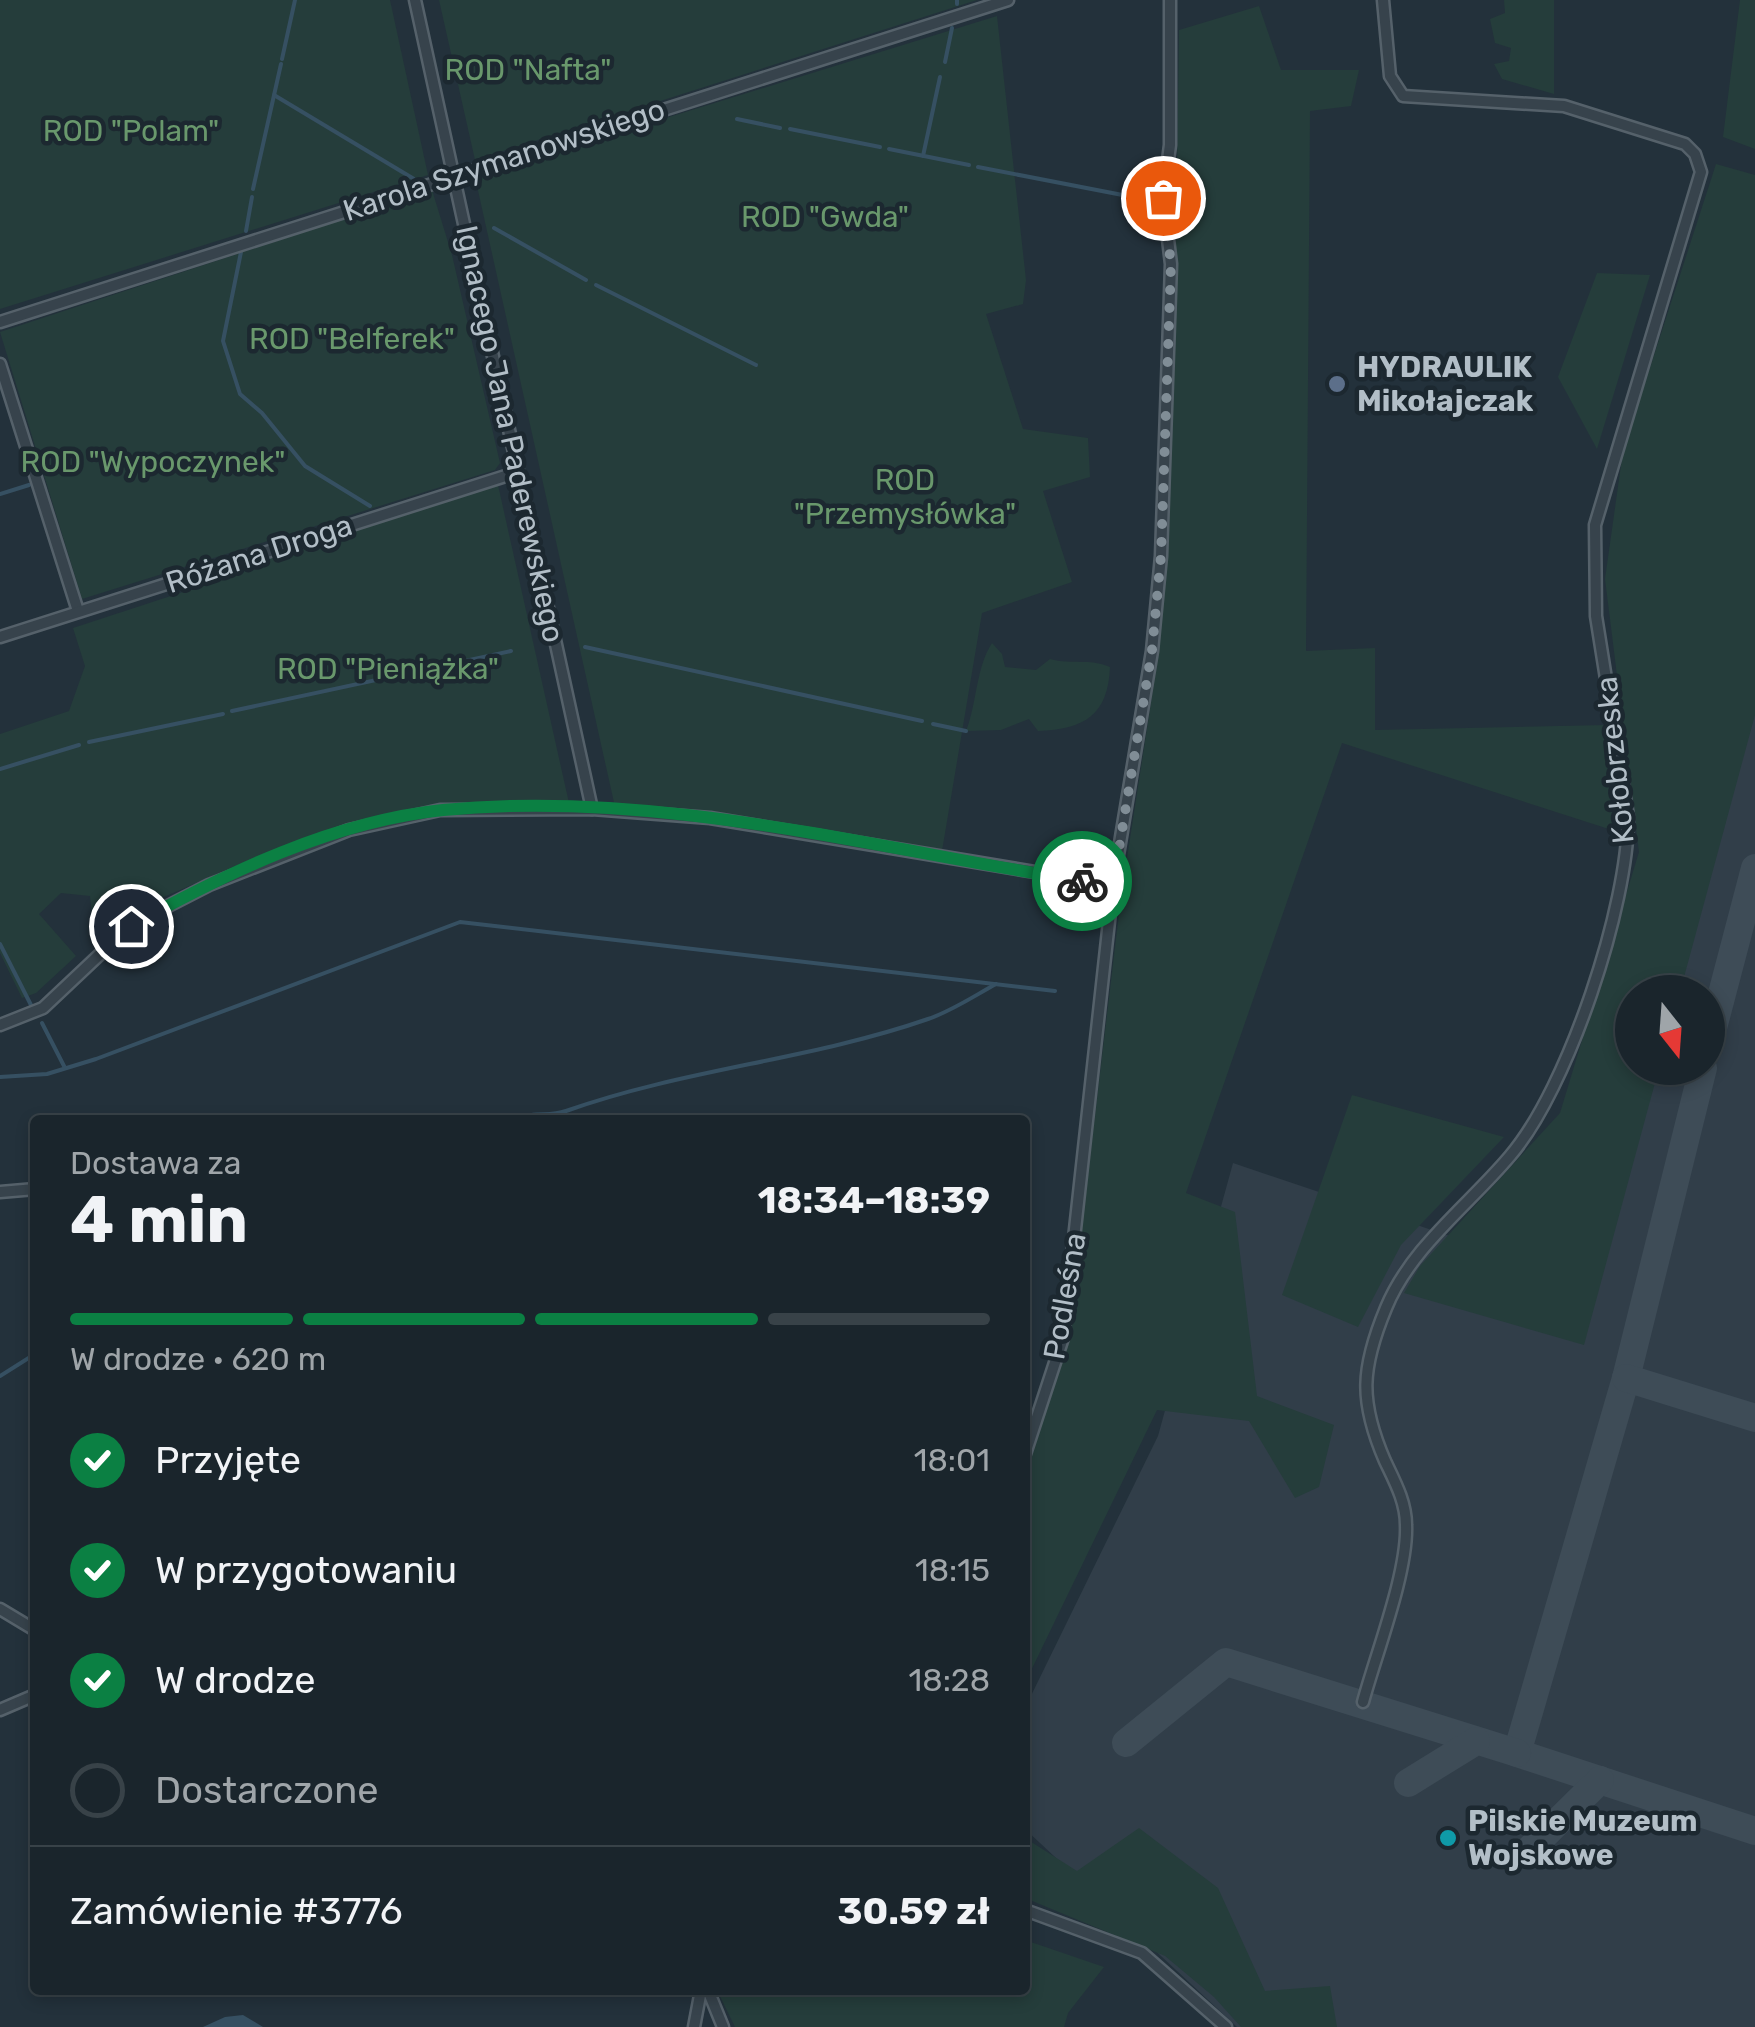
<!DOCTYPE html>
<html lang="pl">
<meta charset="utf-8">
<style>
body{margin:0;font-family:Rubik,sans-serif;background:#273138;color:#f1f3f6;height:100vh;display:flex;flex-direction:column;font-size:38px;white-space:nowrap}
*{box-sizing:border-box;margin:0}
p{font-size:32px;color:#9fa5a9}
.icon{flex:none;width:55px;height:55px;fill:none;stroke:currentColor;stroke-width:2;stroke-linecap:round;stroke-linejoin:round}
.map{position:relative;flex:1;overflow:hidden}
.details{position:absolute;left:30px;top:1115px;width:1000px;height:880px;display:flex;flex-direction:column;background:#1a252c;border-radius:10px;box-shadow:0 5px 15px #0003,0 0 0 2px #384248}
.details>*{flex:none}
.needle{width:65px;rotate:163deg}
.buttons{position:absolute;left:1615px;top:975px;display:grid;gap:20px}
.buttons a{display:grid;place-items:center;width:110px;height:110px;border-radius:50%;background:#1a252c;box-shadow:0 5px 15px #0003,0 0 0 2px #384248;font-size:50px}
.pin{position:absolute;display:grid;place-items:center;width:85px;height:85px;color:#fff;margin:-42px;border:5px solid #fff;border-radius:50%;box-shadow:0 2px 10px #0007}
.courier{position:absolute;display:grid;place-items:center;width:100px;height:100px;margin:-50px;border:8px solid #0b8043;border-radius:50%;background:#fff;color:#222;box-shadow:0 2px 12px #0007}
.head em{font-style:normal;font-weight:700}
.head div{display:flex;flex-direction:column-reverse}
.head{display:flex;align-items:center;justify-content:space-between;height:170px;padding:0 40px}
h1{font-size:65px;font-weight:700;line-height:75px}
.bar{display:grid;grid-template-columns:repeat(4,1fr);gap:15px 10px;align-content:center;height:120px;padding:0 40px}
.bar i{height:12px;border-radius:8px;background:#384248}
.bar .current{background:#0b8043}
.bar p{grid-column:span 4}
.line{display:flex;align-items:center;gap:25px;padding:0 40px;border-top:2px solid #384248}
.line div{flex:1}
ol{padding:0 40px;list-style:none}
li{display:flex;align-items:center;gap:30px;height:110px}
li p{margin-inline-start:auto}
li .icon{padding:10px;border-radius:50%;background:#0b8043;color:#fff;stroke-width:4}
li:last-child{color:#9fa5a9}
li i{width:55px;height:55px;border:5px solid #384248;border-radius:50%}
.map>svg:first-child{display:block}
.airport{fill:#313e49}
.green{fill:#253d3b}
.water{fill:#365062}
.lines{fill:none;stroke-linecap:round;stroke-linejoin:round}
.stream{stroke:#365062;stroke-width:4}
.taxiway{stroke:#3e4c57;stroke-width:28}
.minor-casing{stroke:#55616a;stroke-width:15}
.minor{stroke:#37434c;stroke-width:10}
.done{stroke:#808d96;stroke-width:10;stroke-dasharray:0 18}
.route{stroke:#0b8043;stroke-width:12}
.service-dot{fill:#5c6f8a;stroke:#1c2830;stroke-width:4}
.culture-dot{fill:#0f9aa8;stroke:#1c2830;stroke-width:4}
.labels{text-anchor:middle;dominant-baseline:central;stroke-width:9;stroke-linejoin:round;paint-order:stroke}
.park-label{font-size:30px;fill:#69986c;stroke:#1c2830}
.street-label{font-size:30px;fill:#b2bec7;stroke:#1c2830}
.poi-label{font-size:30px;font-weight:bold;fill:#b2bec7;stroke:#1c2830;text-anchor:start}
</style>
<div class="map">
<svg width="1755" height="2027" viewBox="0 0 1755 2027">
<rect width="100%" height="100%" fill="#23313b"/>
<polygon class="airport" points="1755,601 1755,2027 1237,2027 1025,1829 1025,1708 1158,1436 1233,1163 1586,1282 1640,1068 1708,1068 1708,992 1658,992"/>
<g class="green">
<polygon points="0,0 390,0 428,175 0,309"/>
<polygon points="439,0 977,0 475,160"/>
<polygon points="1504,0 1554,0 1554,94 1502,79 1494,64 1509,61 1511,48 1495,43 1490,19 1505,13"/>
<polygon points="1740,0 1755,0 1755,149 1723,137"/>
<polygon points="1259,6 1281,70 1359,70 1351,106 1310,111 1306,651 1375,648 1375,730 1607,725 1615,831 1342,743 1186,1193 1235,1212 1257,1396 1334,1425 1319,1487 1295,1498 1249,1421 1157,1410 1025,1683 1025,1453 1068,1343 1121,897 1157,664 1174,380 1179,30"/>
<polygon points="997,16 1026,280 1023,304 986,314 1023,429 1088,438 1090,477 1043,491 1072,582 982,613 942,851 697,813 615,807 475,177"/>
<polygon points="1716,164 1755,175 1755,715 1680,992 1632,992 1632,1068 1659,1068 1584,1345 1404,1293 1420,1266 1560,1113 1639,852 1605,579 1623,451"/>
<polygon points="432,190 452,255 500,463 495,470 82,599 0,332"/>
<polygon points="1597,273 1650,275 1597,449 1558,377"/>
<path d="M498,485L569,803C487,799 407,804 328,830C259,853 192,887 123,913L99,934L93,927L90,896L61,893L39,914L76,956L36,993L22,998L0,953V734L69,711L85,666L73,628L244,572L245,565Z"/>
<path d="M992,643L1002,654L1005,667L1036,670L1050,659C1072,665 1089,658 1110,667C1108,715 1085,729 1038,731L1029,719L1001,730L966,731C977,703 976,667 992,643Z"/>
<polygon points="1352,1095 1504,1137 1401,1245 1358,1327 1282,1295"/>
<polygon points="1139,1828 1218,1888 1265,1991 1330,1986 1337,2027 1241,2027 1214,1997 1165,1956 1025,1898 1025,1838 1077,1871"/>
<polygon points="1025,1940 1104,1967 1068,2013 1064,2027 735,2027 717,1990 1025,1990"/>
</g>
<polygon class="water" points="243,2015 263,2027 203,2027 225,2017"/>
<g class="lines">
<g class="stream">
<polyline points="957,4 957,0"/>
<polyline points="282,59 295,0"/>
<polyline points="945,62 952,28"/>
<polyline points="274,95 414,179"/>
<polyline points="737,119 780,128"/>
<polyline points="790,129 880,147"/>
<polyline points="889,149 969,165"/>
<polyline points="923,156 940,77"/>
<polyline points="978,167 1138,198"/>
<polyline points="253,189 281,64"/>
<polyline points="494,228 586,280"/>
<polyline points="246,231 252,197"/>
<polyline points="241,252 223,341 240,394 262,413 305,466 370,506"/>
<polyline points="596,285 756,365"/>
<polyline points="0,494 29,485"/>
<polyline points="585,647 922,721"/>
<polyline points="232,711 511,651"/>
<polyline points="933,724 966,731"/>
<polyline points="89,742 223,714"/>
<polyline points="0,769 79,745"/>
<polyline points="0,944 32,1007"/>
<polyline points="42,1023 65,1068"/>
<polyline points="0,1077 47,1074 96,1059 460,922 1055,991"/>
<path d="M517,1120C535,1110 547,1118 566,1111C684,1069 810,1060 928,1019C952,1011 974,996 996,984"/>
<polyline points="0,1376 35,1354"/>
</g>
<g class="taxiway">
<polyline points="1708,1047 1755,868"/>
<polyline points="1703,1068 1626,1378 1517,1753 1755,1831"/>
<polyline points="1626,1378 1755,1418"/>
<polyline points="1126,1743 1226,1662 1517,1753"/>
<polyline points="1408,1783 1476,1741"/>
<polyline points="1528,1851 1600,1780"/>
</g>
<g class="minor-casing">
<g id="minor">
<polyline points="415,0 592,809"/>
<polyline points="0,322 1008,0"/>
<polyline points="0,364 78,611"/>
<polyline points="0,637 518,472"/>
<polyline points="0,1025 43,1008 131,925 209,885 349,830 440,810 592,809 710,818 1113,885"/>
<polyline points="0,1192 35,1189"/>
<polyline points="1025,1454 1063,1338 1113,885 1152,651 1161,556 1171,264 1163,198 1170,145 1170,0"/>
<polyline points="0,1609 35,1630"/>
<path d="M1363,1702C1376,1654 1408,1572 1406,1525C1406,1502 1395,1482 1385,1461C1359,1401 1361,1368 1386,1308C1411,1247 1469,1205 1510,1156C1568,1089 1629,904 1628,816L1596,616L1595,525L1701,172L1695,154L1685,144L1564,106L1403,96L1390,76L1383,0"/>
<polyline points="0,1710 35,1695"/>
<polyline points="1025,1910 1142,1953 1226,2027"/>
<polyline points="708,1990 723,2027"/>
<polyline points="694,2027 701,1990"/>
</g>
</g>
<use href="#minor" class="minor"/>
</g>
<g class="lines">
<polyline class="done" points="1082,881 1113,885 1152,650 1161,556 1171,264 1163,198"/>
<path class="route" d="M131,926C226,873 334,821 443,810C657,789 872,848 1082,881"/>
</g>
<circle class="service-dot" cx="1337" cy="384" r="10"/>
<circle class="culture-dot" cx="1448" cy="1838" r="10"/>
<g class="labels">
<g class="park-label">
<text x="528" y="70">ROD "Nafta"</text>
<text x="131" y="131">ROD "Polam"</text>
<text x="825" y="217">ROD "Gwda"</text>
<text x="352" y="339">ROD "Belferek"</text>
<text x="153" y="462">ROD "Wypoczynek"</text>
<text x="905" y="480">ROD<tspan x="905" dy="34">"Przemysłówka"</tspan></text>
<text x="388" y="669">ROD "Pieniążka"</text>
</g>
<g class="street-label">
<text transform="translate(504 160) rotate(-18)">Karola Szymanowskiego</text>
<text transform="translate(510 434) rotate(78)">Ignacego Jana Paderewskiego</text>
<text transform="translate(259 554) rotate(-18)">Różana Droga</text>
<text transform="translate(1615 760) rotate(-96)">Kołobrzeska</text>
<text transform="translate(1065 1296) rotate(-80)">Podleśna</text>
</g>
<g class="poi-label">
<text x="1357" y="367">HYDRAULIK<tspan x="1357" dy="34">Mikołajczak</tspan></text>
<text x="1468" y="1821">Pilskie Muzeum<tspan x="1468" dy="34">Wojskowe</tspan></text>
</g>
</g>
</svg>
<div class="buttons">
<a><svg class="needle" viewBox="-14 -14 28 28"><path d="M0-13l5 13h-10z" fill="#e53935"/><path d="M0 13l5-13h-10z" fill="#9fa5a9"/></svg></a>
</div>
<div class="pin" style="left:1163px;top:198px;background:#ea580c"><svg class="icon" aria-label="bag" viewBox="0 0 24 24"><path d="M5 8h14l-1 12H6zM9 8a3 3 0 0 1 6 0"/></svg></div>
<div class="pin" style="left:131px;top:926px;background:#1f2937"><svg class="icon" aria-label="home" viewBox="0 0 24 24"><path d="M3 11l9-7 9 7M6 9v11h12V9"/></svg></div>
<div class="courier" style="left:1082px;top:881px"><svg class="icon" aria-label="bike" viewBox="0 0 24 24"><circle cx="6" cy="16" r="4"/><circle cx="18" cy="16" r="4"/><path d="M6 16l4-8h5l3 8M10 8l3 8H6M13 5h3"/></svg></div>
<section class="details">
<div class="head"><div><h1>4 min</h1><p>Dostawa za</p></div><em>18:34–18:39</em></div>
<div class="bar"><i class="current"></i><i class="current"></i><i class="current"></i><i></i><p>W drodze · 620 m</p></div>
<ol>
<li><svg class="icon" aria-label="check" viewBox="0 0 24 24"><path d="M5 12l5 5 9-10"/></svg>Przyjęte<p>18:01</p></li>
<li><svg class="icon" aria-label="check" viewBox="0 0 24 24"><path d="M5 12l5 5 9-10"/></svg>W przygotowaniu<p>18:15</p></li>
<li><svg class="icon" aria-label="check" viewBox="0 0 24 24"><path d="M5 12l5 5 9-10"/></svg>W drodze<p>18:28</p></li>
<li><i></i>Dostarczone</li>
</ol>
<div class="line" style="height:130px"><div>Zamówienie #3776</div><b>30.59 zł</b></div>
</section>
</div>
